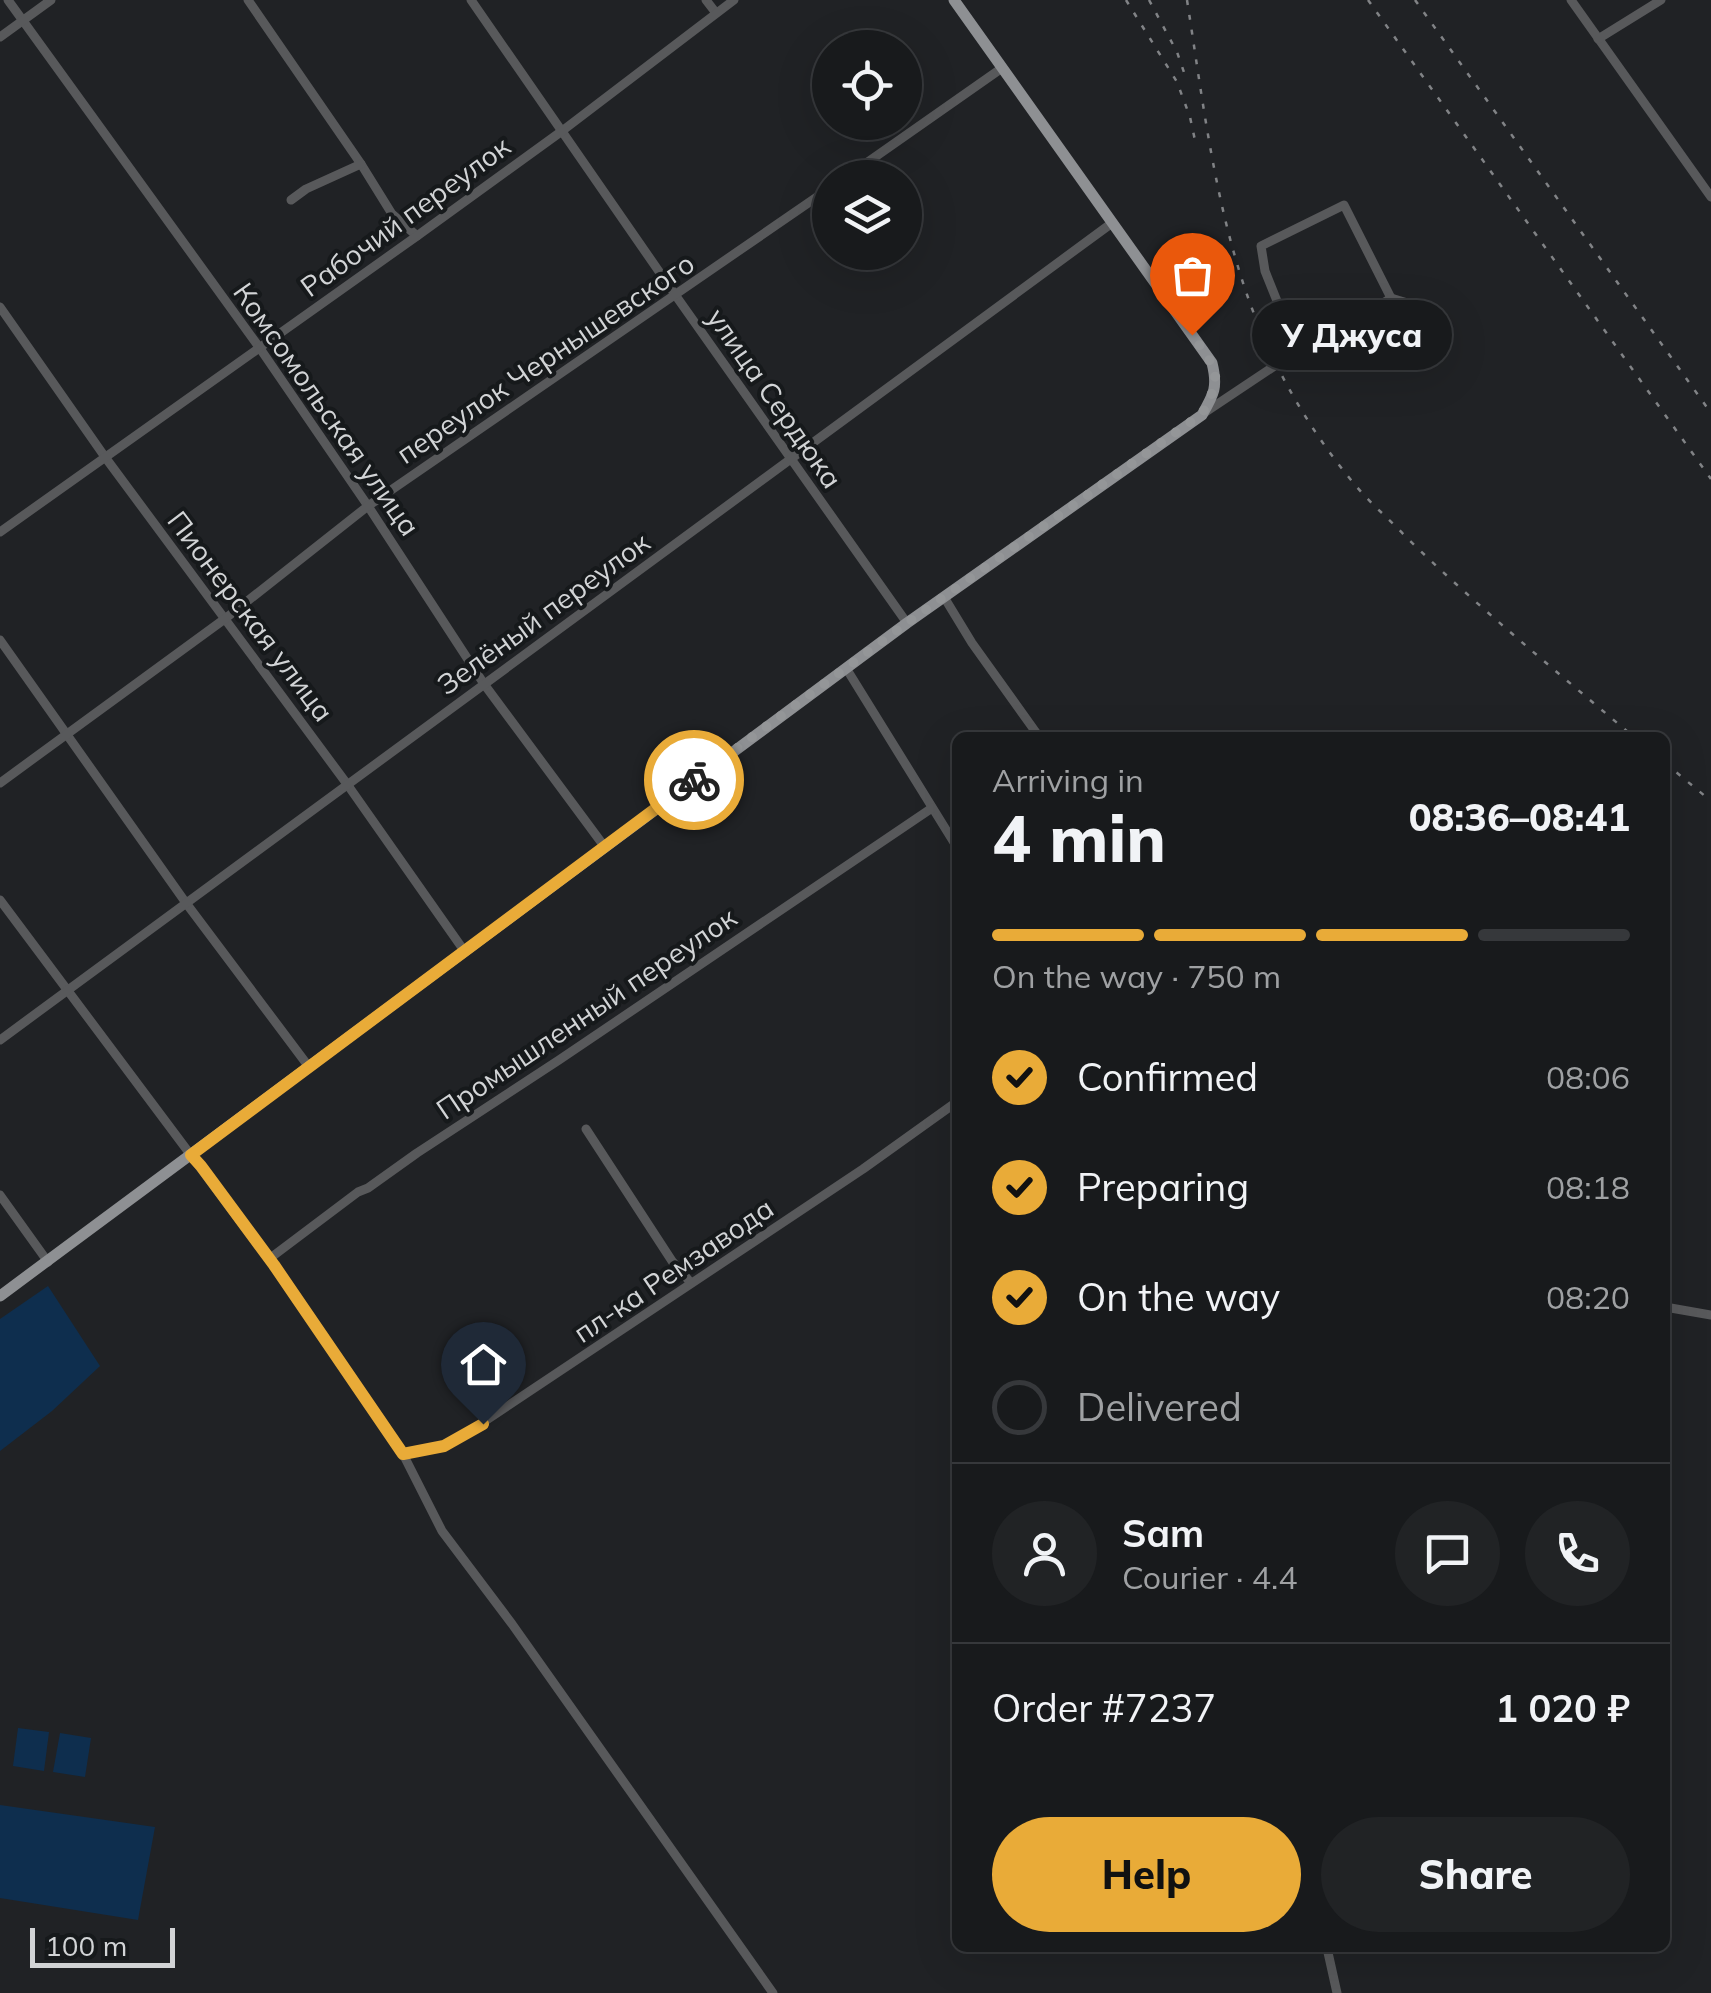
<!DOCTYPE html>
<meta charset="utf-8">
<style>
body{margin:0;font-family:Mulish,sans-serif;background:#212325;color:#f1f3f6;height:100vh;display:flex;flex-direction:column;font-size:38px;white-space:nowrap}
*{box-sizing:border-box;margin:0}
p{font-size:32px;color:#9fa1a3}
.icon{flex:none;width:55px;height:55px;fill:none;stroke:currentColor;stroke-width:2;stroke-linecap:round;stroke-linejoin:round}
.map{position:relative;flex:1;overflow:hidden}
.sheet{position:absolute;left:952px;top:732px;width:718px;height:1220px;display:flex;flex-direction:column;background:#181a1c;border-radius:15px;box-shadow:0 10px 40px #0002,0 0 0 2px #36383b}
.sheet>*{flex:none}
.buttons{position:absolute;left:812px;top:30px;display:grid;gap:20px}
.buttons a{display:grid;place-items:center;width:110px;height:110px;border-radius:50%;background:#181a1c;box-shadow:0 10px 40px #0002,0 0 0 2px #36383b;font-size:50px}
.scale{position:absolute;left:30px;bottom:25px;width:145px;box-sizing:border-box;padding-left:10px;border:5px solid #d2d4d6;border-top:0;font-size:28px;line-height:35px;white-space:nowrap;color:#d2d4d6;-webkit-text-stroke:8px #16191b;paint-order:stroke}
.pin{position:absolute;display:grid;place-items:center;width:85px;height:85px;color:#fff;margin:-102px -42px;border-radius:50% 50% 50% 0;rotate:-45deg;box-shadow:0 0 10px #0007}
.pin .icon{rotate:45deg}
.courier{position:absolute;display:grid;place-items:center;width:100px;height:100px;margin:-50px;border:8px solid #e9ab38;border-radius:50%;background:#fff;color:#222;box-shadow:0 2px 12px #0007}
.bubble{position:absolute;height:70px;border-radius:35px;background:#181a1c;box-shadow:0 10px 40px #0002,0 0 0 2px #36383b;font-size:32px;font-weight:800;line-height:70px;text-align:center}
.summary em{font-style:normal;font-weight:800}
.summary div{display:flex;flex-direction:column-reverse}
.summary{display:flex;align-items:center;justify-content:space-between;height:170px;padding:0 40px}
h1{font-size:65px;font-weight:800;line-height:75px}
.bar{display:grid;grid-template-columns:repeat(4,1fr);gap:15px 10px;align-content:center;height:120px;padding:0 40px}
.bar i{height:12px;border-radius:8px;background:#36383b}
.bar .on{background:#e9ab38}
.bar p{grid-column:span 4}
.line{display:flex;align-items:center;gap:25px;padding:0 40px;border-top:2px solid #36383b}
.line div{flex:1}
.round{display:grid;place-items:center;flex:none;width:105px;height:105px;border-radius:52px;background:#212325}
ol{padding:0 40px;list-style:none}
li{display:flex;align-items:center;gap:30px;height:110px}
li p{margin-inline-start:auto}
li .icon{padding:10px;border-radius:50%;background:#e9ab38;color:#111;stroke-width:4}
li:last-child{color:#9fa1a3}
li i{width:55px;height:55px;border:5px solid #36383b;border-radius:50%}
.action{display:flex;gap:20px;margin-top:auto;padding:20px 40px}
.action a{flex:1;height:115px;border-radius:60px;background:#e9ab38;color:#111;font-size:40px;font-weight:800;line-height:115px;text-align:center}
.action a+a{background:#212325;color:#f1f3f6}
.map>svg:first-child{display:block}
.green{fill:#0e2e4e}
.lines{fill:none;stroke-linecap:round;stroke-linejoin:round}
.minor{stroke:#58595b;stroke-width:9}
.major{stroke:#8e9093;stroke-width:11}
.rail{stroke:#818386;stroke-width:2.5;stroke-dasharray:5 10;stroke-linecap:butt}
.done{stroke:#949698;stroke-width:10;stroke-dasharray:0 18}
.route{stroke:#e9ab38;stroke-width:12}
.labels{text-anchor:middle;dominant-baseline:central;stroke-width:8;stroke-linejoin:round;paint-order:stroke}
.street-label{font-size:28px;fill:#d2d4d6;stroke:#16191b}
</style>
<div class="map">
<svg width="1711" height="1993" viewBox="0 0 1711 1993">
<rect width="100%" height="100%" fill="#202225"/>
<g class="green">
<polygon points="48,1286 100,1366 52,1411 0,1451 0,1319"/>
<polygon points="18,1728 49,1732 44,1771 13,1766"/>
<polygon points="60,1733 91,1738 85,1777 53,1772"/>
<polygon points="0,1805 155,1827 138,1920 0,1898"/>
</g>
<g class="lines">
<g class="minor">
<polyline points="8,0 259,347 368,506 484,684 604,846"/>
<polyline points="248,0 361,164 392,214 417,236"/>
<polyline points="471,0 676,296 907,623"/>
<polyline points="706,0 716,13"/>
<polyline points="1571,0 1711,197"/>
<polyline points="0,37 51,0"/>
<polyline points="1598,39 1661,0"/>
<polyline points="845,178 1002,68"/>
<polyline points="291,200 306,189 361,164"/>
<polyline points="0,307 105,457 347,784 465,952"/>
<polyline points="1297,351 1265,271 1261,246 1344,205 1391,298"/>
<polyline points="1204,413 1297,351 1341,329 1391,298 1414,305 1438,322"/>
<polyline points="0,532 417,236 562,131 734,0"/>
<polyline points="944,597 972,643 1040,738"/>
<polyline points="0,640 186,903 309,1067"/>
<polyline points="846,668 958,849"/>
<polyline points="0,783 226,618 368,506 830,188"/>
<polyline points="0,900 273,1265 403,1454 442,1531 512,1624 773,1993"/>
<polyline points="0,1040 1112,223"/>
<polyline points="586,1129 672,1261 691,1283"/>
<polyline points="0,1195 48,1262"/>
<polyline points="269,1259 358,1192 368,1188 417,1153 559,1060 932,808"/>
<polyline points="1665,1307 1711,1315"/>
<polyline points="403,1454 444,1446 458,1439 863,1169 958,1101"/>
<polyline points="1327,1948 1337,1993"/>
</g>
<path class="major" d="M0,1296L907,623L1202,415C1214,394 1218,387 1212,363L954,0"/>
<g class="rail">
<polyline points="1126,0 1177,82 1190,117 1196,145"/>
<polyline points="1149,0 1177,52 1186,78"/>
<path d="M1187,0C1204,108 1216,217 1256,319C1281,382 1318,443 1363,494C1377,509 1392,522 1406,537C1479,608 1557,672 1635,738"/>
<polyline points="1368,0 1711,479"/>
<polyline points="1415,0 1711,413"/>
<polyline points="1665,763 1711,801"/>
</g>
</g>
<g class="lines">
<path class="done" d="M694,780L907,623L1202,414C1224,374 1217,370 1192,335"/>
<polyline class="route" points="483,1424 444,1446 403,1454 274,1265 201,1166 191,1155 694,780"/>
</g>
<g class="labels">
<g class="street-label">
<text transform="translate(405 216) rotate(-36)">Рабочий переулок</text>
<text transform="translate(545 358) rotate(-34)">переулок Чернышевского</text>
<text transform="translate(775 398) rotate(55)">улица Сердюка</text>
<text transform="translate(327 409) rotate(55)">Комсомольская улица</text>
<text transform="translate(543 613) rotate(-36)">Зелёный переулок</text>
<text transform="translate(251 616) rotate(53)">Пионерская улица</text>
<text transform="translate(586 1013) rotate(-34)">Промышленный переулок</text>
<text transform="translate(673 1270) rotate(-34)">пл-ка Ремзавода</text>
</g>
</g>
</svg>
<div class="buttons">
<a><svg class="icon" aria-label="locate" viewBox="0 0 24 24"><circle cx="12" cy="12" r="6"/><path d="M12 2v4M12 18v4M2 12h4M18 12h4"/></svg></a>
<a><svg class="icon" aria-label="layers" viewBox="0 0 24 24"><path d="M12 4l9 5-9 5-9-5zM3 14l9 5 9-5"/></svg></a>
</div>
<div class="scale">100 m</div>
<div class="pin" style="left:1192px;top:335px;background:#ea580c"><svg class="icon" aria-label="bag" viewBox="0 0 24 24"><path d="M5 8h14l-1 12H6zM9 8a3 3 0 0 1 6 0"/></svg></div>
<div class="pin" style="left:483px;top:1424px;background:#1f2937"><svg class="icon" aria-label="home" viewBox="0 0 24 24"><path d="M3 11l9-7 9 7M6 9v11h12V9"/></svg></div>
<div class="courier" style="left:694px;top:780px"><svg class="icon" aria-label="bike" viewBox="0 0 24 24"><circle cx="6" cy="16" r="4"/><circle cx="18" cy="16" r="4"/><path d="M6 16l4-8h5l3 8M10 8l3 8H6M13 5h3"/></svg></div>
<div class="bubble" style="left:1252px;top:300px;width:200px">У Джуса</div>
<section class="sheet">
<div class="summary"><div><h1>4 min</h1><p>Arriving in</p></div><em>08:36–08:41</em></div>
<div class="bar"><i class="on"></i><i class="on"></i><i class="on"></i><i></i><p>On the way · 750 m</p></div>
<ol>
<li><svg class="icon" aria-label="check" viewBox="0 0 24 24"><path d="M5 12l5 5 9-10"/></svg>Confirmed<p>08:06</p></li>
<li><svg class="icon" aria-label="check" viewBox="0 0 24 24"><path d="M5 12l5 5 9-10"/></svg>Preparing<p>08:18</p></li>
<li><svg class="icon" aria-label="check" viewBox="0 0 24 24"><path d="M5 12l5 5 9-10"/></svg>On the way<p>08:20</p></li>
<li><i></i>Delivered</li>
</ol>
<div class="line" style="height:180px"><a class="round"><svg class="icon" aria-label="person" viewBox="0 0 24 24"><circle cx="12" cy="8" r="4"/><path d="M4 21q1-7 8-7t8 7"/></svg></a><div><b>Sam</b><p>Courier · 4.4</p></div><a class="round"><svg class="icon" aria-label="chat" viewBox="0 0 24 24"><path d="M4 5h16v11H9l-5 4z"/></svg></a><a class="round"><svg class="icon" aria-label="phone" viewBox="0 0 24 24"><path d="M5 4h4l2 5-3 2q2 4 5 5l2-3 5 2v4C11 20 4 13 5 4z"/></svg></a></div>
<div class="line" style="height:130px"><div>Order #7237</div><b>1 020 ₽</b></div>
<div class="action"><a>Help</a><a>Share</a></div>
</section>
</div>
